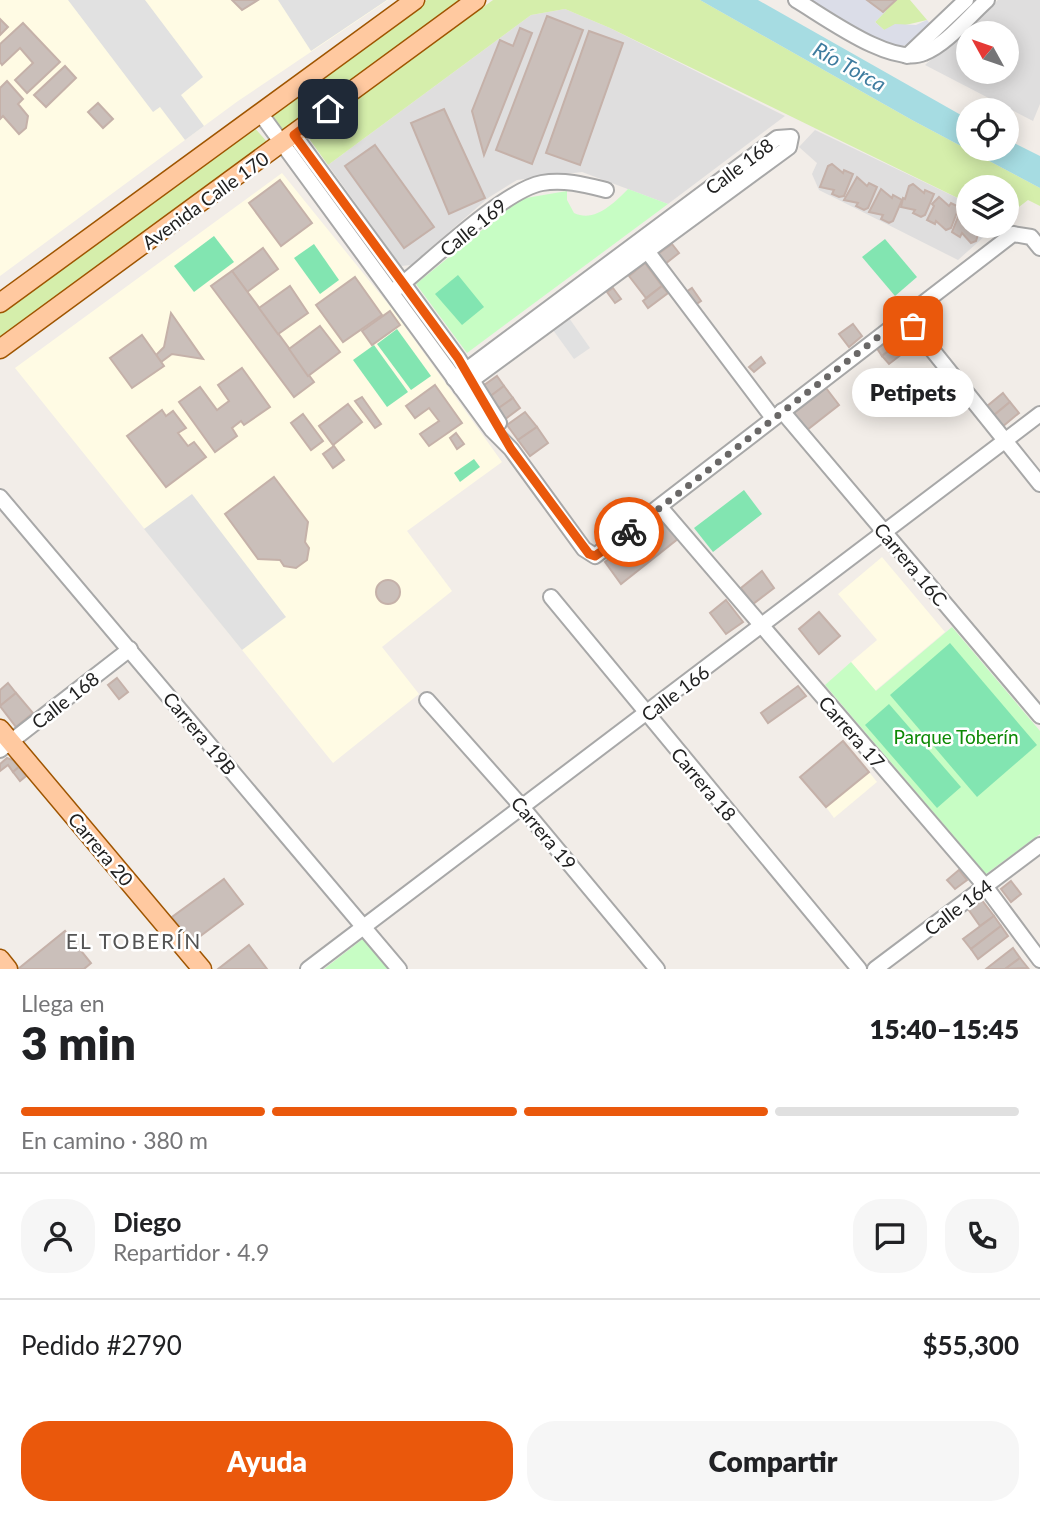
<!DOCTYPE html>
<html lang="es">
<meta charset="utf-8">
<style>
body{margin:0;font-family:Lato,sans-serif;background:#f6f6f6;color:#202124;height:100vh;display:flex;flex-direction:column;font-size:26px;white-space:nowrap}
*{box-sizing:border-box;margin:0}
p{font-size:23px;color:#757577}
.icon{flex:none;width:38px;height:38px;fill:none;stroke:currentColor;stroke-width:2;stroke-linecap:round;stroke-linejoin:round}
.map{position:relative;height:969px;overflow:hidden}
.side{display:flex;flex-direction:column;background:#fff;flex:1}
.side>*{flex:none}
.needle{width:46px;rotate:310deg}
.tools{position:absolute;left:956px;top:21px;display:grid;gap:14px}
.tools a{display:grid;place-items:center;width:63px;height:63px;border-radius:50%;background:#fff;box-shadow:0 4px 18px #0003;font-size:35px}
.pin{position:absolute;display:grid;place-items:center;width:60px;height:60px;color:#fff;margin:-30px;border-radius:14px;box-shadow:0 4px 10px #0006}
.courier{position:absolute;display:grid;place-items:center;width:70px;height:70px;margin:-35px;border:5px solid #ea580c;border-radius:50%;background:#fff;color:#222;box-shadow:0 2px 9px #0007}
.bubble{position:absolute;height:49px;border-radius:24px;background:#fff;box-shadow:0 4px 18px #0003;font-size:23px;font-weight:800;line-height:49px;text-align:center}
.head em{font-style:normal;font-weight:800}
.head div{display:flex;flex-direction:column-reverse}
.head{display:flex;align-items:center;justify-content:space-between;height:119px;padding:0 21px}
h1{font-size:46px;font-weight:800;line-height:52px}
.bar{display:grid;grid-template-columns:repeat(4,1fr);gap:10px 7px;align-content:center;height:84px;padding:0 21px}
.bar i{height:9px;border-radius:5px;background:#e0e0e0}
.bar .on{background:#ea580c}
.bar p{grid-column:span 4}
.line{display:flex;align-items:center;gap:18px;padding:0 21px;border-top:2px solid #e0e0e0}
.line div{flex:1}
.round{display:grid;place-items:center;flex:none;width:74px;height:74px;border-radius:28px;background:#f6f6f6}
.button{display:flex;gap:14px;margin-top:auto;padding:14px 21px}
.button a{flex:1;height:80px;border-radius:28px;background:#ea580c;color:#fff;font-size:28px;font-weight:800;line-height:80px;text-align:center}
.button a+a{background:#f6f6f6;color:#202124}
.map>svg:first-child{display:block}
.residential{fill:#dfdede;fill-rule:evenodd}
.education{fill:#fffbe4}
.grass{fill:#d5eeab}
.park{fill:#c7fdc4}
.pitch{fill:#82e5b1}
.parking{fill:#e1e1e1}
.plaza{fill:#dbdde8}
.water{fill:#a6dce2}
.building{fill:#cabfba;stroke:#c5b1a9;stroke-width:2}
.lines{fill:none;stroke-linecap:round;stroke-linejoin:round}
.minor-casing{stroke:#a8a8a8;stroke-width:18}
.major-casing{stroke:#9f5500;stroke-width:21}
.minor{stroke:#fff;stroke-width:14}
.major{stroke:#ffc9a0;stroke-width:18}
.done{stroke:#6a6867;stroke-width:7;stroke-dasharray:0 12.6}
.route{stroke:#ea580c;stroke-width:9}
.labels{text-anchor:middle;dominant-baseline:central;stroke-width:5;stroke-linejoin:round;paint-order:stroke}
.street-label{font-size:19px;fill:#212121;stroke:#fff}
.park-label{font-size:19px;fill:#0c8905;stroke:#fff}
.water-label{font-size:21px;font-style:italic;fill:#3e7c9f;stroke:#fff}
.neighbourhood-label{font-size:21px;letter-spacing:2px;fill:#545454;stroke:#fff}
</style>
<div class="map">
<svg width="1040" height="969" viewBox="0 0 1040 969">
<rect width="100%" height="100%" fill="#f2ede8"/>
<g class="residential">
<path d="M998,0H1040V104L1033,121L925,65ZM968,33H1006V72H968Z"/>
<polygon points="565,9 610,28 785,116 668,204 582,172 517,180 488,198 411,265 401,266 328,165 531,15"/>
<polygon points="815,130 968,203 968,226 996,226 958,260 819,190 812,174 817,163 799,147"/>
</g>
<g class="education">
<polygon points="0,0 388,0 238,101 0,276"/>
<polygon points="282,173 393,310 502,462 407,531 452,591 382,647 419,694 333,763 15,368"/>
<polygon points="882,557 945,632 875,691 851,662 877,640 838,594"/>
<polygon points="869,772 877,782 834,818 826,807"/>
</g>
<g class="grass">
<polygon points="427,0 468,0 282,133 270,116"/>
<polygon points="493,0 700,0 912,120 1040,188 1040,206 1028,200 1006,217 1006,187 968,187 968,203 610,28 565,9 531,15 328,165 310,140 313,130"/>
<polygon points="896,0 910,0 927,20 884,30 875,22"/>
<polygon points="253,126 269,144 0,344 0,313"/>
</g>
<g class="park">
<path d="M628,189L668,204L467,353L416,284L520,199L567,191V200L574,213C595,223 614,203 628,189Z"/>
<polygon points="952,627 1040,731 1040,834 986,874 825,685 851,662 876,691"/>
<polygon points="364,938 390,969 324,969"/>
</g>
<g class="pitch">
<polygon points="214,236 234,262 194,292 174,266"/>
<polygon points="885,239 917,277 895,296 862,257"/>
<polygon points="314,244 339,280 320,294 294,258"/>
<polygon points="458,275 484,307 462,325 435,294"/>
<polygon points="397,329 431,376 411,390 377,344"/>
<polygon points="374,345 408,392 387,407 353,360"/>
<polygon points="474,459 480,467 460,482 454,473"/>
<polygon points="744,490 762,514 713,552 694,528"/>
<polygon points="950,643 1037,745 977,797 890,695"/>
<polygon points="889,704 961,787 937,808 865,725"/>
</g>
<g class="parking">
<polygon points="68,0 145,0 203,77 181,95 204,126 185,140 160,107 153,112"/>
<polygon points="278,0 387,0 311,51"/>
<polygon points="569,318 590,348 574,359 553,330"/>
<polygon points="192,494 286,617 242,650 144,529"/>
</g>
<polygon class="plaza" points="803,0 867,0 881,12 886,11 875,22 884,30 895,24 916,25 927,20 931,25 911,43 892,50"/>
<polygon class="water" points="700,0 758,0 968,119 968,149 1006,149 1006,139 1040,156 1040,188 912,120"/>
<g class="building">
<polygon points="232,0 258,0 242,10"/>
<polygon points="867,0 896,0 883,12"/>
<polygon points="547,16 583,30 532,164 496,150"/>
<polygon points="0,19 8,27 0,35"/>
<polygon points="23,23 60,62 27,93 15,80 33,63 20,48 2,65 0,62 0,44"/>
<polygon points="520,28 532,33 484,155 472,111 500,40 513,46"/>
<polygon points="589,31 623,43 580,165 546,153"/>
<polygon points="65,66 76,78 46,107 34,95"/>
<polygon points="7,81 23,99 18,104 28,116 26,128 19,134 3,116 0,119 0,88"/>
<polygon points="98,103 113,119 103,128 88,112"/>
<polygon points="444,109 485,198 449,214 411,123"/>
<polygon points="375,145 434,227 404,248 345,166"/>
<polygon points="832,164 843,173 844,170 853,174 844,196 839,197 832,194 834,190 820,187 828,166"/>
<polygon points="857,177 867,186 869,183 877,187 868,208 864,210 856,206 858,203 844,200"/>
<polygon points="280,180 312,223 281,246 249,203"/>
<polygon points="913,184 924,193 925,190 934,194 925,215 921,217 913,213 915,210 901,207 903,198 905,199 909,186"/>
<polygon points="881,189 892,198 893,195 902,200 893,221 889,223 881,219 883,215 869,212"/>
<polygon points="939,197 949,206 951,203 959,207 951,228 946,230 936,221 935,224 927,220 934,206 932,204"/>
<polygon points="964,209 968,211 968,226 984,226 980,228 976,241 971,243 962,233 960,237 952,232 960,212"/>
<polygon points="672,244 679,253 665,264 658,254"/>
<polygon points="263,248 278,269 247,292 232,271"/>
<polygon points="645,263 662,286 646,298 629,276"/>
<polygon points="232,271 314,382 294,397 211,286"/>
<polygon points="355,277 382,315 343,342 316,305"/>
<polygon points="290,286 308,313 278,334 259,308"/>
<polygon points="662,286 668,293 648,308 643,301"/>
<polygon points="613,288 621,299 615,303 607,292"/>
<polygon points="692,288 701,301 695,305 686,292"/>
<polygon points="390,311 400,325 372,345 362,331"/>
<polygon points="171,313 203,359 172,354 161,362 156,355 164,347"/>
<polygon points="853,324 862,336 849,347 839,334"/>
<polygon points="320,326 340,352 308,376 289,349"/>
<polygon points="898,330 905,338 882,356 876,347"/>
<polygon points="142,335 164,366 132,388 110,358"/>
<polygon points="905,338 911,347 889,364 882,356"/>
<polygon points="761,357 765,363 754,372 749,367"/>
<polygon points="242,368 270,407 244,425 241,421 232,428 237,436 215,452 179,402 200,387 217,410 229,401 218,385"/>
<polygon points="497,376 504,386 488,398 480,388"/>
<polygon points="435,385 462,423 429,446 420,434 439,421 429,408 415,418 406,406"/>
<polygon points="504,386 513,398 496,410 488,398"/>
<polygon points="826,388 839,405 807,430 794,413"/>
<polygon points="1003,393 1010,402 993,416 986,407"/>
<polygon points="362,397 381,424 375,428 355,401"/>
<polygon points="513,398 520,408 504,420 496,410"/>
<polygon points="1010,402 1019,413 1002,427 993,416"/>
<polygon points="348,404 362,422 333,445 319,426"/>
<polygon points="162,410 166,416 173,411 186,428 178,433 188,446 194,442 206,457 166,487 127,436"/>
<polygon points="525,412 537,427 518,440 507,425"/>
<polygon points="303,414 323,441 311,450 291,423"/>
<polygon points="537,427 548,443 530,456 518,440"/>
<polygon points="456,433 464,444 457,449 450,438"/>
<polygon points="334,446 344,460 333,468 323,454"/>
<polygon points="274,477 308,522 305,542 309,548 307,560 296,568 284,566 280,560 258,559 225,514"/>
<polygon points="662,516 679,538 621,584 605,562"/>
<polygon points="762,571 774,588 753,604 741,588"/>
<circle cx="388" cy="592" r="12"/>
<polygon points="726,600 743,622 726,634 710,613"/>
<polygon points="819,612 840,636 819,654 799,629"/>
<polygon points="117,678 128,692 119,699 108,685"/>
<polygon points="8,683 16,693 0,706 0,690"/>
<polygon points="798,686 806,696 768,723 761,713"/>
<polygon points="16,693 33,713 16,727 0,706"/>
<polygon points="843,741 869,772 826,807 800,777"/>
<polygon points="7,758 13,760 19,767 13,772 8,765 0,771 0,764"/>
<polygon points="19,767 26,776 20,781 13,772"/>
<polygon points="959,870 967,880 955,889 947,880"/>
<polygon points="224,879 243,904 191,943 172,917"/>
<polygon points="1011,881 1021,894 1011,902 1001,889"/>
<polygon points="981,899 994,916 980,926 968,909"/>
<polygon points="994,916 1001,926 971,949 963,939"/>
<polygon points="1001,926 1008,936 978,959 971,949"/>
<polygon points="65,931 91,963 84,969 18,969"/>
<polygon points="249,945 267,969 218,969"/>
<polygon points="1013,948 1020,958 1005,969 986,969"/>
<polygon points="1020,958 1028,968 1005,969"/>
</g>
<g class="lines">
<g class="minor-casing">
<g id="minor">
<path d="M796,0C825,17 892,67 924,53C947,44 968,17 987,0"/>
<polyline points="907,56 966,0"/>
<polyline points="260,113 492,430 511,449 584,549 595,556 1013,234 1031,237 1040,248"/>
<polyline points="294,135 458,358 499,423"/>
<polyline points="647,251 773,418"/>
<path d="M396,289C430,262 504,190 542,183C564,179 586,185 606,190"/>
<polyline points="905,316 1040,484"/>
<polyline points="454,379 777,138 791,137 789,147 461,388"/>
<polyline points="782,411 1040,716"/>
<polyline points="0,497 399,969"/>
<polyline points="660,507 985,886 1040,960"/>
<polyline points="551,597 859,969"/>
<polyline points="427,700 522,807 657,969"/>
<polyline points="0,750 130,649"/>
<polyline points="308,969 1040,414"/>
<polyline points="875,969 1040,845"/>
</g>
</g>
<g class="major-casing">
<g id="major">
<polyline points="0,303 415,0"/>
<polyline points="0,349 476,0"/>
<polyline points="0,729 202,969"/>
<polyline points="0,959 8,969"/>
</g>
</g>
<use href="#minor" class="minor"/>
<use href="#major" class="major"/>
</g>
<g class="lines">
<polyline class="done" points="629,532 905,316 913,326"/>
<polyline class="route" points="328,109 294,135 458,358 511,449 589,554 595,556 629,532"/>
</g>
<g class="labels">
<g class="street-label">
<text transform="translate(739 166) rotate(-37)">Calle 168</text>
<text transform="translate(205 200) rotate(-36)">Avenida Calle 170</text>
<text transform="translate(473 227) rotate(-39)">Calle 169</text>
<text transform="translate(911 564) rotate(50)">Carrera 16C</text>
<text transform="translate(675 693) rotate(-37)">Calle 166</text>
<text transform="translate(65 700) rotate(-38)">Calle 168</text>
<text transform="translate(852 732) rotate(49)">Carrera 17</text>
<text transform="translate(200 733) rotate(50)">Carrera 19B</text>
<text transform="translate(704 784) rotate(50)">Carrera 18</text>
<text transform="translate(544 833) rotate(50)">Carrera 19</text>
<text transform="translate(101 849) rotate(50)">Carrera 20</text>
<text transform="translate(958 907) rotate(-37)">Calle 164</text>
</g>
<g class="park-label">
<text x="956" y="736">Parque Toberín</text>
</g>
<g class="water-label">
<text transform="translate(850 66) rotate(29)">Río Torca</text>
</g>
<g class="neighbourhood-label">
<text x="134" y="940">EL TOBERÍN</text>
</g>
</g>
</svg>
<div class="tools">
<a><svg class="needle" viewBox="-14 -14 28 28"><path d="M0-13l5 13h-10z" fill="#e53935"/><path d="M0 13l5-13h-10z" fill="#757577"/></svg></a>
<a><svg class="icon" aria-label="locate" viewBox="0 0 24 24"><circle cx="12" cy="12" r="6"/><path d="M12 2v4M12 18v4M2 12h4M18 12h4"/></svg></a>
<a><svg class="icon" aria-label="layers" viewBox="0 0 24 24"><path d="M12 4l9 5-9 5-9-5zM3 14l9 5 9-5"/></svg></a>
</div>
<div class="pin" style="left:913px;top:326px;background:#ea580c"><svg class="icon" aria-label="bag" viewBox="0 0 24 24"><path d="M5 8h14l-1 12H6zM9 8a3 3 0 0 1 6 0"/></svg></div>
<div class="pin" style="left:328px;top:109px;background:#1f2937"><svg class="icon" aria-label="home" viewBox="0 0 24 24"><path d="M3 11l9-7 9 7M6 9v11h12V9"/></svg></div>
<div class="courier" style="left:629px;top:532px"><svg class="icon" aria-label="bike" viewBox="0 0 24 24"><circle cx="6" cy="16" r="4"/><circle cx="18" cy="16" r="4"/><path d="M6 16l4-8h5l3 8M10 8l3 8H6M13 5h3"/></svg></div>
<div class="bubble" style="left:852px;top:368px;width:122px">Petipets</div>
</div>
<section class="side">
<div class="head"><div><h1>3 min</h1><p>Llega en</p></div><em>15:40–15:45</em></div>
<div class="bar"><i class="on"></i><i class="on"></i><i class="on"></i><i></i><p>En camino · 380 m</p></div>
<div class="line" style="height:126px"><a class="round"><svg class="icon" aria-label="person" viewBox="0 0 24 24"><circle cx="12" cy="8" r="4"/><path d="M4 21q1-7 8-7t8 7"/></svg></a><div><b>Diego</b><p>Repartidor · 4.9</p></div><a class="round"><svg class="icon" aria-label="chat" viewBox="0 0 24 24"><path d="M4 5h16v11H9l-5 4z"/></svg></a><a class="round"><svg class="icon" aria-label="phone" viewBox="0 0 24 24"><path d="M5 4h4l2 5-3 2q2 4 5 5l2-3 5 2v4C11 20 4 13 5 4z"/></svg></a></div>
<div class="line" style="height:91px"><div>Pedido #2790</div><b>$55,300</b></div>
<div class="button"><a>Ayuda</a><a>Compartir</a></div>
</section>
